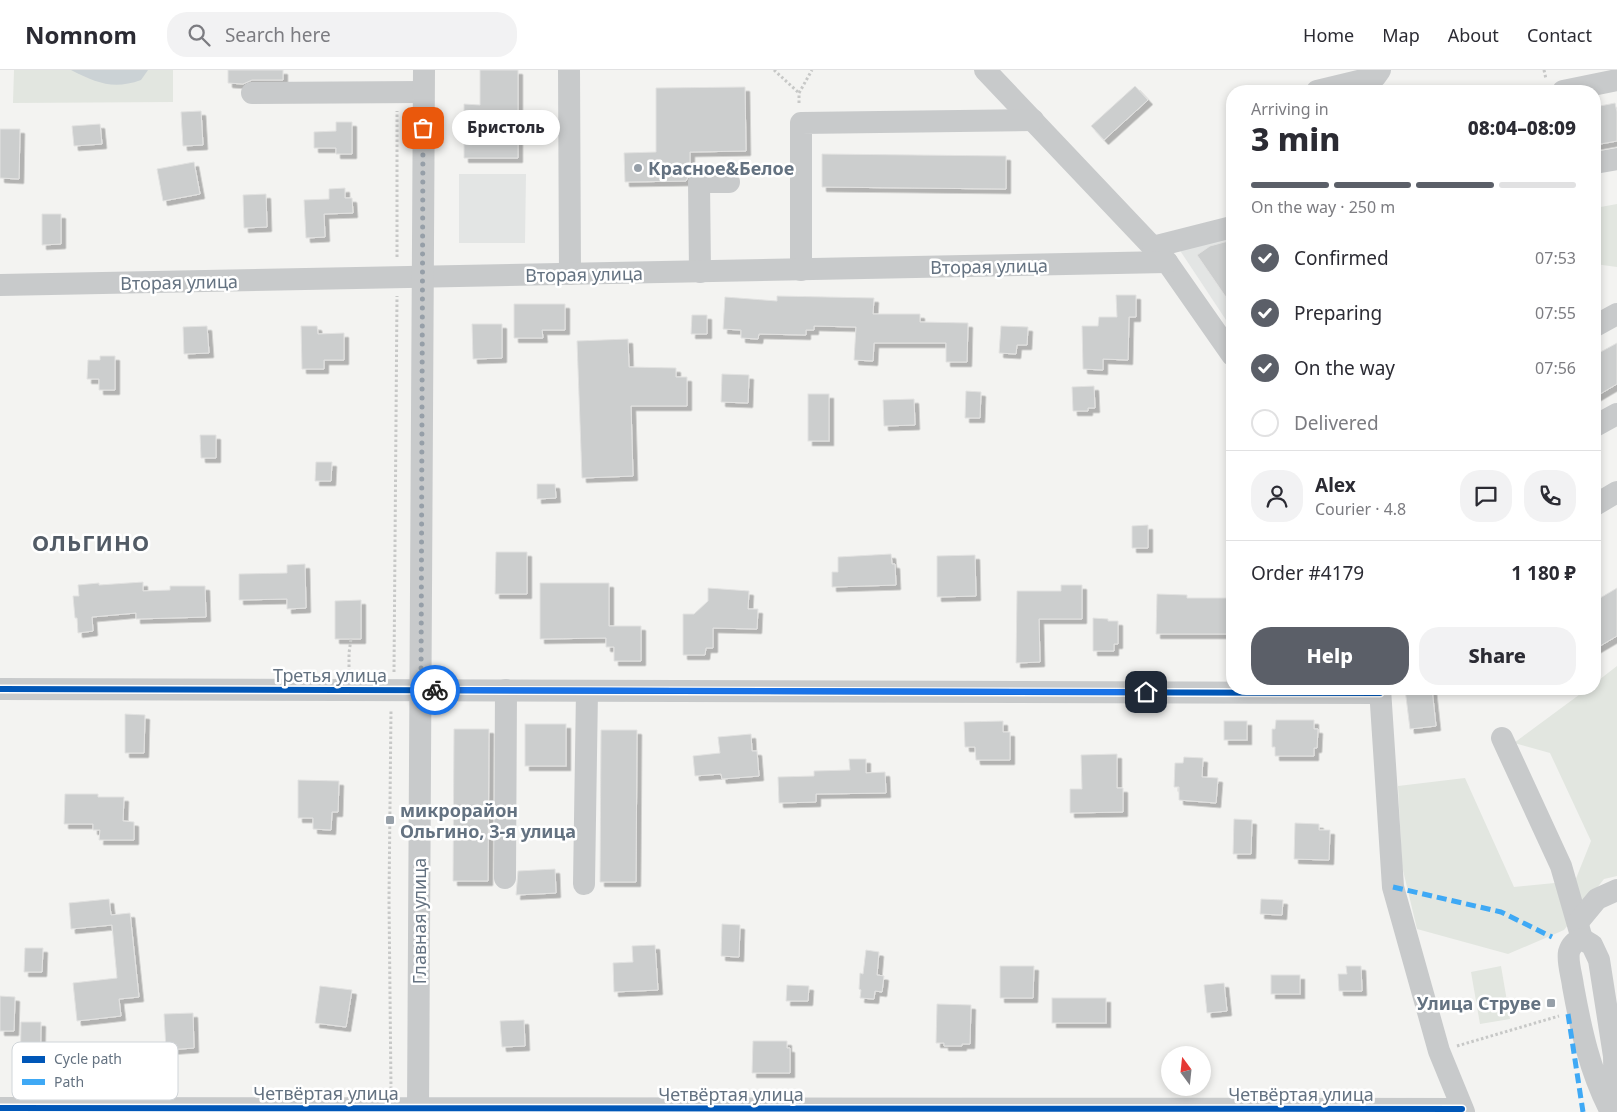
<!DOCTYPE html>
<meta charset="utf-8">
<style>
body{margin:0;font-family:"Noto Sans",sans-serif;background:#f2f2f3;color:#2b2b33;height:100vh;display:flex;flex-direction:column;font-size:19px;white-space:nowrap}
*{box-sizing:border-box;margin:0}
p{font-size:16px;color:#7c7c81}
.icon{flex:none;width:28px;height:28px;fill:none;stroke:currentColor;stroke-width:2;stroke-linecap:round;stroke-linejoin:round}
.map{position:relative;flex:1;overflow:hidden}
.panel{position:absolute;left:1226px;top:15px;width:375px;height:610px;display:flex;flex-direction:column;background:#fff;border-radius:20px;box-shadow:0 2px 8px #0003}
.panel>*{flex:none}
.needle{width:32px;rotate:345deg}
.buttons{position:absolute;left:1161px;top:976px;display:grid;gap:10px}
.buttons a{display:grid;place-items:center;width:50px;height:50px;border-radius:50%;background:#fff;box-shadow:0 2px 8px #0003;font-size:25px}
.pin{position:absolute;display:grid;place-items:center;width:42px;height:42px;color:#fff;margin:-21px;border-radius:10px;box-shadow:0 2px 8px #0006}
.courier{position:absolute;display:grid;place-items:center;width:50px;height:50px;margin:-25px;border:4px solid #1a73e8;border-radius:50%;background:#fff;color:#222;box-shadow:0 1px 6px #0007}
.bubble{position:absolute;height:35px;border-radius:18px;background:#fff;box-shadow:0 2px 8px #0003;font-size:16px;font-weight:800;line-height:35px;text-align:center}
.summary em{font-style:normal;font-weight:800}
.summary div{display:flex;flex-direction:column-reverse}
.summary{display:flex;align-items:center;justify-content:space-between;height:85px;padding:0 25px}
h1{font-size:32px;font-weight:800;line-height:38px}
.bar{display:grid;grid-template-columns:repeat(4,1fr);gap:8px 5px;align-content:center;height:60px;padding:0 25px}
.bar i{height:6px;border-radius:4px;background:#e1e1e2}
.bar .active{background:#5b5f68}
.bar p{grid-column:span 4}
.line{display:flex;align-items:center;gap:12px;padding:0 25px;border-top:1px solid #e1e1e2}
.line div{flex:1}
.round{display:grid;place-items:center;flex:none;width:52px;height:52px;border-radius:20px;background:#f2f2f3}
ol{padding:0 25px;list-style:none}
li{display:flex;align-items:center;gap:15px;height:55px}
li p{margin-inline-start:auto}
li .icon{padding:5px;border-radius:50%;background:#5b5f68;color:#fff;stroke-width:4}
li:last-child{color:#7c7c81}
li i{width:28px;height:28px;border:2px solid #e1e1e2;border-radius:50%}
.button{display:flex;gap:10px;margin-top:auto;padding:10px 25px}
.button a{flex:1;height:58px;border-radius:20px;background:#5b5f68;color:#fff;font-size:20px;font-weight:800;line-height:58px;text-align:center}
.button a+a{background:#f2f2f3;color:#2b2b33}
header{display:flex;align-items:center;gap:30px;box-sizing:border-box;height:70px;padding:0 25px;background:#fff;border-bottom:1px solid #e1e1e2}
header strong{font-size:24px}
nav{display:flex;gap:28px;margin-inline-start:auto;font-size:18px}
.search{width:350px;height:45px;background:#f2f2f3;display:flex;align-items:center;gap:12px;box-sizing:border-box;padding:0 18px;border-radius:20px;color:#7c7c81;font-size:19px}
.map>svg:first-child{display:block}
.built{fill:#e3e5e4}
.green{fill:#e2e6e0}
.water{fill:#cbd2d5}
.building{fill:#cccece;stroke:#e2e2e1;filter:url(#shadow)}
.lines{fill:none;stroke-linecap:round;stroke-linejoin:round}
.path{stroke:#c7c8c7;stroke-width:3;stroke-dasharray:2.5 2.5;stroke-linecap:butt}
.minor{stroke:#c8cacb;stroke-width:22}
.quiet{stroke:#3fa9f5;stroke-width:5;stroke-dasharray:10 5;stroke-linecap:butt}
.cycleway-casing{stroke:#fff;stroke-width:9}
.cycleway{stroke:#0057b8;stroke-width:6}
.done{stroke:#969fa8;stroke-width:5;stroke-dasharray:0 9}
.route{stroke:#1a73e8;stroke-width:6}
.poi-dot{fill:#969fa8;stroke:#fff;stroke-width:2}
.labels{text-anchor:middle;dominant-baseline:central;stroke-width:5;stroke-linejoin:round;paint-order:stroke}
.poi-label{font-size:18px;font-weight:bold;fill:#647281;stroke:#fff;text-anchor:start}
.street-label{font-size:18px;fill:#647281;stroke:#fff}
.district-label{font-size:22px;font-weight:bold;letter-spacing:1px;fill:#525b66;stroke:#fff}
.key{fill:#fff;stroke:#d0d5d9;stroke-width:1}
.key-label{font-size:14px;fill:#647281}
</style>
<header>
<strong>Nomnom</strong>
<div class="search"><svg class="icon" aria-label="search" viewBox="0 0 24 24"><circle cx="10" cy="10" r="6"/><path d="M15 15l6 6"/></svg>Search here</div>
<nav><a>Home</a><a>Map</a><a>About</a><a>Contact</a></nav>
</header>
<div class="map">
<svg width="1617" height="1042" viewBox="0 0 1617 1042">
<defs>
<filter id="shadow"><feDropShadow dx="4.5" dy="4.5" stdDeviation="0" flood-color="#0004"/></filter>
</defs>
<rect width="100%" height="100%" fill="#f3f3f1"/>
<g class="built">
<polygon points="459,104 526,104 525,173 459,173"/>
<polygon points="1232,147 1232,259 1179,179"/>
</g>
<g class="green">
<polygon points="14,0 173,0 173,32 13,33"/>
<polygon points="1617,134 1617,197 1595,194 1595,138"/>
<polygon points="1617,596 1617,806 1604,809 1564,860 1508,884 1417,859 1402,796 1398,716 1465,708 1514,817 1575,811 1591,771 1550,683 1514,673 1587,619 1595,619 1595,613"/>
<polygon points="1501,896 1510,949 1480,954 1471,902"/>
</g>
<path class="water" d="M71,0H148L141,10C113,20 97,13 71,0Z"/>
<g class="building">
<polygon points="228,0 283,0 283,10 252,10 243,14 228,13"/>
<polygon points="480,0 518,0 518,88 464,88 464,34 480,35"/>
<polygon points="1135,16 1148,30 1104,70 1091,56"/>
<polygon points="745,17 746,81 690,82 690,103 686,111 625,112 624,83 656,82 656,18"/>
<polygon points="1615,33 1617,42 1617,71 1595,75 1595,37"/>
<polygon points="201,41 203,75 183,76 181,42"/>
<polygon points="336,52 352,52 352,84 336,84 336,78 314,78 314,62 336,61"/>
<polygon points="100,54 102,74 74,76 72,56"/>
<polygon points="0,59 20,59 19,109 0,108"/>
<polygon points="822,84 1006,86 1006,119 822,117"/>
<polygon points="194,92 200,124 163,131 157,99"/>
<polygon points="345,118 345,128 352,128 353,143 324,144 325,167 306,168 304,130 329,129 329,119"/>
<polygon points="266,124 267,157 244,158 243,125"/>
<polygon points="42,144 61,144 61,174 42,175"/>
<polygon points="1232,170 1232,236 1197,185 1210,176"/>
<polygon points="1116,225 1136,225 1136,247 1129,247 1128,290 1103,289 1103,300 1083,299 1082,256 1098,256 1099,247 1117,247"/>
<polygon points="777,226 874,228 873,244 920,244 920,252 968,253 967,292 946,292 946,273 874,273 873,291 854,290 856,257 814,256 814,260 806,260 806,265 759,264 758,269 741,268 741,260 723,259 725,227 777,231"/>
<polygon points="514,234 565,234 565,260 542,260 543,268 514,268"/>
<polygon points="692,245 707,245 707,264 691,264"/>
<polygon points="472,254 502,254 502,288 473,289"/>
<polygon points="207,256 209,283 184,284 183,257"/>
<polygon points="301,256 317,256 318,264 344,263 344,290 324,290 324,299 302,299"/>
<polygon points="1001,256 1028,257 1027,275 1017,275 1016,284 999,283"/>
<polygon points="628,269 629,297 676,298 676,307 687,307 687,336 631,336 633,406 582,408 577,271"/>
<polygon points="1617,273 1617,314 1595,327 1595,285"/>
<polygon points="100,286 115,286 115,320 99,320 99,309 87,309 88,290 100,290"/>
<polygon points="722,304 749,305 748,333 721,332"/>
<polygon points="1094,316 1095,338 1088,338 1088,341 1073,341 1072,317"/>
<polygon points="966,321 981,322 980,348 965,348"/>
<rect x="808" y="324" width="21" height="47"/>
<polygon points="914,329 915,355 884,356 883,330"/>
<polygon points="200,365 216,365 216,388 201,388"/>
<polygon points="316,392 332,392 331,411 315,411"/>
<polygon points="537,414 555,414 556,428 537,429"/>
<polygon points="1148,455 1148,478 1132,478 1132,456"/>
<polygon points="496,482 527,482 527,524 495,524"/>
<polygon points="891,484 892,494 895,494 896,515 832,517 832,502 838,502 838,487"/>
<polygon points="975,485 976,526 937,527 937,486"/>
<polygon points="305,494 306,538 287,539 287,529 239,530 239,504 287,503 287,495"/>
<polygon points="143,512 143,521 170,520 170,516 205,516 206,547 136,549 136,543 92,547 93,561 78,563 77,548 75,548 73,526 79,526 78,515 99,513 99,515"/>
<polygon points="540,513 609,513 609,556 641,556 641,591 614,591 614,577 606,577 606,568 540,569"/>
<polygon points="1061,515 1082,515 1082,549 1039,549 1040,592 1016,593 1017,521 1061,521"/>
<polygon points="708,518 749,521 748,539 758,539 757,559 713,558 713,578 706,578 705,585 683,585 683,544 694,544 708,531"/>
<polygon points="1617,518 1617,566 1595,579 1595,531"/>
<polygon points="1157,524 1187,525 1187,528 1230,528 1229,564 1156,564"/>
<polygon points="361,530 361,569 335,569 335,531"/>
<polygon points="1093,548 1108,549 1108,551 1118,551 1118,574 1114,574 1114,581 1093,581"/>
<polygon points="1405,619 1432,619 1436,656 1410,659"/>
<polygon points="125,644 145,645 144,683 125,683"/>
<polygon points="1276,650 1314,650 1314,659 1318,659 1317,678 1314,678 1314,686 1275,686 1275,677 1272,677 1272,659 1275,659"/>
<polygon points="1003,651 1003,662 1010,662 1010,690 976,690 975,677 965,677 964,652"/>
<rect x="1224" y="651" width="23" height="19"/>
<rect x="525" y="654" width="41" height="42"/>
<polygon points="454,659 489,659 488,811 453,811"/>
<polygon points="601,660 637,660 636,812 600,812"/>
<polygon points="751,664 752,681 757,681 759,706 722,709 721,704 695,706 693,686 720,683 718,667"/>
<polygon points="1117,684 1117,718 1123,718 1123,742 1070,743 1070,719 1082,719 1081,685"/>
<polygon points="1184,687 1203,688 1202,707 1218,708 1216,733 1179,730 1179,717 1174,717 1175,693 1183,693"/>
<polygon points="849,689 866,689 866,703 885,702 886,723 816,724 816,732 779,733 778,707 814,706 814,701 850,700"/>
<polygon points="298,710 339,711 338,742 332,742 331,760 313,759 313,748 298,748"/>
<polygon points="65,724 98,724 98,727 124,727 123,751 134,752 134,770 99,770 100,760 93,760 93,754 64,754"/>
<polygon points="1234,749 1252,750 1251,784 1233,784"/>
<polygon points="1295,753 1319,754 1319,760 1330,760 1329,790 1294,789"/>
<polygon points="555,799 556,823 516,825 518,801"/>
<polygon points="109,829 111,845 130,843 139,927 119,929 121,946 77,951 73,913 117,908 112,855 71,859 69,833"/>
<polygon points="1261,829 1283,830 1282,845 1260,844"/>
<polygon points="722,854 740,855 739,887 721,886"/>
<polygon points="655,875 658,920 614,922 613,893 633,892 632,876"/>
<polygon points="25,878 43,878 42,902 24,902"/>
<polygon points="866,880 879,882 877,905 884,906 882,922 875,921 874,929 860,928 861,920 859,919 860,903 863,904"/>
<polygon points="1000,896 1034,896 1033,928 1000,928"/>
<polygon points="1346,896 1361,896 1362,921 1339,921 1338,904 1347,904"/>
<rect x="1271" y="905" width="29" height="19"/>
<polygon points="1224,913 1227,941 1207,943 1204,915"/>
<polygon points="787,915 809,916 808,931 786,931"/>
<polygon points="320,916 352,920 346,957 315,953"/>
<polygon points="0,926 15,927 14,961 0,961"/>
<rect x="1052" y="928" width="54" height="25"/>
<polygon points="937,934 971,935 970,974 962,974 962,976 944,976 944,973 936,973"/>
<polygon points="193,943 194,978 166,980 164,944"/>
<polygon points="524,950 525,976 502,977 500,951"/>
<polygon points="21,952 41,952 40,1011 20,1011"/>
<polygon points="753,971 787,971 787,978 790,978 790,1003 752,1003"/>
</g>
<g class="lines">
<g class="path">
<polyline points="774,0 799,23"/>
<polyline points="1544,0 1546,9"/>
<polyline points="799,33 799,23 812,0"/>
<polyline points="397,187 397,41"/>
<polyline points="349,602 349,583 351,569"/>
<polyline points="394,602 397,226"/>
<polyline points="1457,976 1559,946"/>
<polyline points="391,1019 389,830 391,640"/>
</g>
<g class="minor">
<polyline points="569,0 570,204"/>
<polyline points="985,0 1167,192 1232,285"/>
<polyline points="1317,21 1375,7 1380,0"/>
<polyline points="1563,21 1617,10"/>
<polyline points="252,23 423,22"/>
<polyline points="1595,93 1617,89"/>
<polyline points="1153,177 1232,157"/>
<polyline points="801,200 801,53 1033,50"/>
<polyline points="700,202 699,112 729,112"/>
<polyline points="0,215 1167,192"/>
<polyline points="1595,256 1617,244"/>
<polyline points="1595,356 1617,344"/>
<polyline points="1595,435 1617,422"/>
<polyline points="0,619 1380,623"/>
<polyline points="1380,619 1393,817 1439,981 1464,1042"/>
<polyline points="1502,668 1561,796 1582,869"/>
<polyline points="505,808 506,620"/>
<polyline points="584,814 587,621"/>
<polyline points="1578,852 1597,829 1617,820"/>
<polyline points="0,1038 1462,1039"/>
<polyline points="418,1042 424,0"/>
<path d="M1611,1042C1590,1002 1581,960 1573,916C1572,906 1567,892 1569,882C1571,875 1575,871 1582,869L1592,875L1599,890L1614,986L1615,1042"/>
</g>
<g class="quiet">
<polyline points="1393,817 1501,842 1552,867"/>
<polyline points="1568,944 1583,1042"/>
</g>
<g class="cycleway-casing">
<g id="cycleway">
<polyline points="0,619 1380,623"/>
<polyline points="0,1038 1462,1039"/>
</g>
</g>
<use href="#cycleway" class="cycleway"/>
</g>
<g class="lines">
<polyline class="done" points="423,58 421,620 435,620"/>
<polyline class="route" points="435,620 1146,622"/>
</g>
<g class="poi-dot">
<circle cx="638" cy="98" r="5"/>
<rect x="385" y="745" width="10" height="10" rx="2.5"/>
<rect x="1546" y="928" width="10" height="10" rx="2.5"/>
</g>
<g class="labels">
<g class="poi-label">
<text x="648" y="98">Красное&amp;Белое</text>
<text x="400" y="740">микрорайон<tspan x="400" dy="21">Ольгино, 3-я улица</tspan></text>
<text x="1541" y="933" text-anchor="end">Улица Струве</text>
</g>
<g class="street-label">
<text transform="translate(989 196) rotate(-1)">Вторая улица</text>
<text transform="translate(584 204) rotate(-1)">Вторая улица</text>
<text transform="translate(179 212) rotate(-1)">Вторая улица</text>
<text x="330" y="605">Третья улица</text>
<text transform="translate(419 851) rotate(-90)">Главная улица</text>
<text x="326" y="1023">Четвёртая улица</text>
<text x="731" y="1024">Четвёртая улица</text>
<text x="1301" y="1024">Четвёртая улица</text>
</g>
<g class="district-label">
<text x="91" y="472">ОЛЬГИНО</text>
</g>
</g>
<rect x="12" y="972" width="166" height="58" rx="8" class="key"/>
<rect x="22" y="986" width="23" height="7" fill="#0057b8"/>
<rect x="22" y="1009" width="23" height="6" fill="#3fa9f5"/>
<g class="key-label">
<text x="54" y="994">Cycle path</text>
<text x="54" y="1017">Path</text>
</g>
</svg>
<div class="buttons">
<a><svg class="needle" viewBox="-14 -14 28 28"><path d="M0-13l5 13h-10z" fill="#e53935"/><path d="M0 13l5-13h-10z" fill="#7c7c81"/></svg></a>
</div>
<div class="pin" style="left:423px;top:58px;background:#ea580c"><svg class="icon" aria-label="bag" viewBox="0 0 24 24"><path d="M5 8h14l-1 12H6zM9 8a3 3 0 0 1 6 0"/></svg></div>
<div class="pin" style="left:1146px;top:622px;background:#1f2937"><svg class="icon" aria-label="home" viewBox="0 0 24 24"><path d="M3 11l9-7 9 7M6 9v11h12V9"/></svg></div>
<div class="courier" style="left:435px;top:620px"><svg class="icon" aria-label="bike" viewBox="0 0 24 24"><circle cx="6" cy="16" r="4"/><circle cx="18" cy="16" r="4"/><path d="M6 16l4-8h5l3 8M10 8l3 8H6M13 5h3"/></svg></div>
<div class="bubble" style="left:452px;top:40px;width:108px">Бристоль</div>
<section class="panel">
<div class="summary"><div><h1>3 min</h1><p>Arriving in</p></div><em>08:04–08:09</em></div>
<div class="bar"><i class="active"></i><i class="active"></i><i class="active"></i><i></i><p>On the way · 250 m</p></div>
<ol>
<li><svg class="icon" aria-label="check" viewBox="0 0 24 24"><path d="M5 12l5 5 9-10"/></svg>Confirmed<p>07:53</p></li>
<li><svg class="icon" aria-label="check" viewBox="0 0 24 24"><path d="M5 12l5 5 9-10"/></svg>Preparing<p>07:55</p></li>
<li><svg class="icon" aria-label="check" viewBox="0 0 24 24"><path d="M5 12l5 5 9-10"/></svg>On the way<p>07:56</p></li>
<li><i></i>Delivered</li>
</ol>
<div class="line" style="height:90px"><a class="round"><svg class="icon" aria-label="person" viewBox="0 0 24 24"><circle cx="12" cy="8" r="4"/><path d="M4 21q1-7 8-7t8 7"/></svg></a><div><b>Alex</b><p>Courier · 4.8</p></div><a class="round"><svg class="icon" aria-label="chat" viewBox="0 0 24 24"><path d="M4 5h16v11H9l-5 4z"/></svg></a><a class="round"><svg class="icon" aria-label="phone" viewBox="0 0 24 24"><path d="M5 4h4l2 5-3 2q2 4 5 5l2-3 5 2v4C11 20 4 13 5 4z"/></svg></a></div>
<div class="line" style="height:65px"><div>Order #4179</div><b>1 180 ₽</b></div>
<div class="button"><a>Help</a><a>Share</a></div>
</section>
</div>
